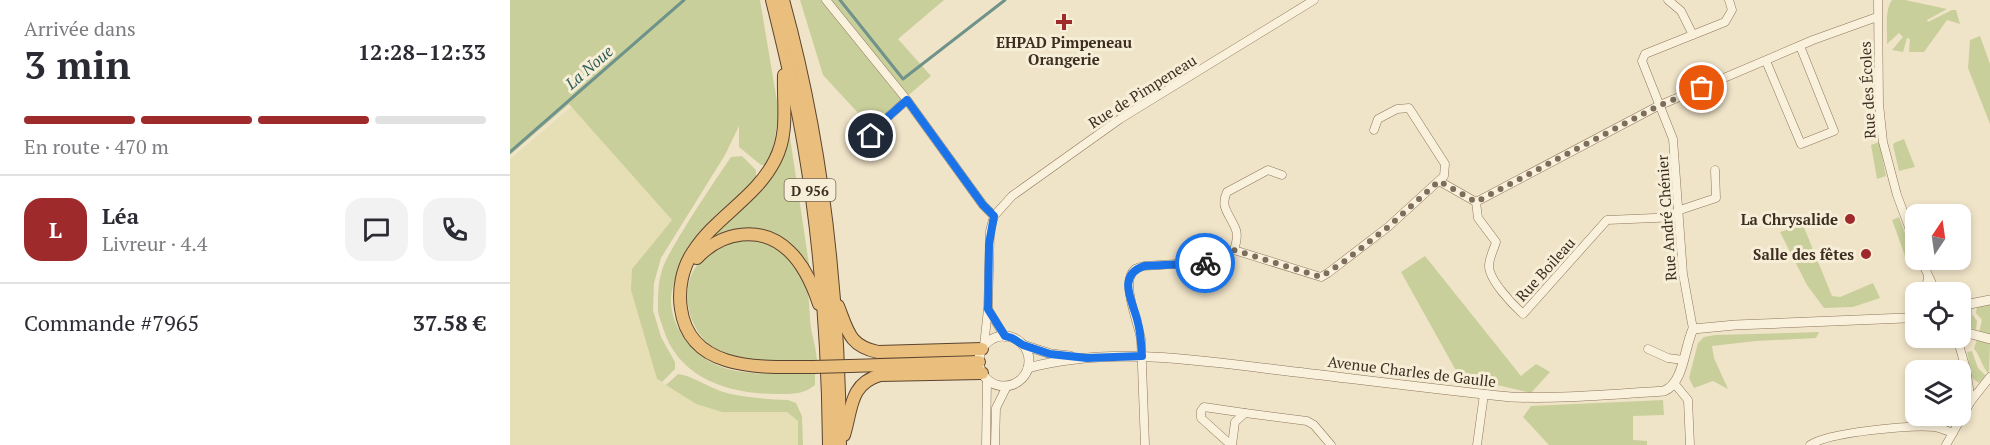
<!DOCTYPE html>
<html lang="fr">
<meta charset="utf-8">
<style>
body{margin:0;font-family:"PT Serif",serif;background:#f2f2f3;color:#2b2b33;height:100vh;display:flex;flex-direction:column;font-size:22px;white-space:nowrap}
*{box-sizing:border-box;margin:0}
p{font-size:20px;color:#7c7c81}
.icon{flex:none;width:33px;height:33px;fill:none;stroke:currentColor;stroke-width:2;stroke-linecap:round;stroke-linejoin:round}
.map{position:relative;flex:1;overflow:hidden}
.sheet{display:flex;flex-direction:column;background:#fff;width:510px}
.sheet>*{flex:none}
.needle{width:39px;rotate:13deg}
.fabs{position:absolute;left:1395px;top:204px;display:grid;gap:12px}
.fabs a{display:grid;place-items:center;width:66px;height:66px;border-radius:12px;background:#fff;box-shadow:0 3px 9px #0003;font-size:30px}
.pin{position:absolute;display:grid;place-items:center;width:51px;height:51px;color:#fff;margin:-26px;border:3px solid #fff;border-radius:50%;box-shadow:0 2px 6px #0007}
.courier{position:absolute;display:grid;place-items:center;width:60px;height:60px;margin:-30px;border:4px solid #1a73e8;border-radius:50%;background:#fff;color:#222;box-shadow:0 2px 8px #0007}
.headline em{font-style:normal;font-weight:800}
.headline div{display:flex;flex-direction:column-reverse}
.headline{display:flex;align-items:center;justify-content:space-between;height:102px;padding:0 24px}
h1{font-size:39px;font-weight:800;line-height:45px}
.bar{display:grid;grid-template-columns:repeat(4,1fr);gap:9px 6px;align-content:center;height:72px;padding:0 24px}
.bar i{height:8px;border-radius:4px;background:#e1e1e2}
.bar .current{background:#9e2a2b}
.bar p{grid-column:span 4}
.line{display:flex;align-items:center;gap:15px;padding:0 24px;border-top:2px solid #e1e1e2}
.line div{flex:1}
.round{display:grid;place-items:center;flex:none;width:63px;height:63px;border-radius:18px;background:#f2f2f3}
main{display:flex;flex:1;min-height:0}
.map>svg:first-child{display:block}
.farmland{fill:#e6deb5}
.green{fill:#c9cf9b}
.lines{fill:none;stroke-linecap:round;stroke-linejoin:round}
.stream{stroke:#6f938a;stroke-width:3}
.minor-casing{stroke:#8d765c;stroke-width:9}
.tertiary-casing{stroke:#8d765c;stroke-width:10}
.trunk-casing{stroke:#5b4430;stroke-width:14}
.minor{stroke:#faf1dc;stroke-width:8}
.tertiary{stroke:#faf1dc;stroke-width:9}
.trunk{stroke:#eabe7c;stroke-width:12}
.trunk-bridge-casing{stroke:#5b4430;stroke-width:14;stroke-linecap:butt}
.trunk-bridge{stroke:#eabe7c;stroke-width:12}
.done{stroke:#7c6e5b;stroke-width:6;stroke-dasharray:0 10.8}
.route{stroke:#1a73e8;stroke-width:8}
.poi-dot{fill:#9e2a2b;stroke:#f7eed8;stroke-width:2}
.labels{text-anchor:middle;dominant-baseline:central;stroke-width:6;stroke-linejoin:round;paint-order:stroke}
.shield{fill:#f7eed8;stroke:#756857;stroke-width:1.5}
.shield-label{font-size:14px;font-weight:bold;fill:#3d2e20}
.poi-label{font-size:15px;font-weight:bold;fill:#3d2e20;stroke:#f7eed8;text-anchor:end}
.street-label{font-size:15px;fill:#3d2e20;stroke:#f7eed8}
.water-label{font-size:16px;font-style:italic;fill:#2f5d5a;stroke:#f7eed8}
</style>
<main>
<section class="sheet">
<div class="headline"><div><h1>3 min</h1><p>Arrivée dans</p></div><em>12:28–12:33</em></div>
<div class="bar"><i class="current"></i><i class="current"></i><i class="current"></i><i></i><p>En route · 470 m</p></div>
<div class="line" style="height:108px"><b class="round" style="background:#9e2a2b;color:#fff">L</b><div><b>Léa</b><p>Livreur · 4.4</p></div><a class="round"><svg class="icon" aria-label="chat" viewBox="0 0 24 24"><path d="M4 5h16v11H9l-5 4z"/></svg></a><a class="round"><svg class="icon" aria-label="phone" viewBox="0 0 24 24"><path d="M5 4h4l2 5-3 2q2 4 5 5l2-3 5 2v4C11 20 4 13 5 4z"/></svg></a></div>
<div class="line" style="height:78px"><div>Commande #7965</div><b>37.58 €</b></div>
</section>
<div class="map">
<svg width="1480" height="445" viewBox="0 0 1480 445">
<rect width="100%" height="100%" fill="#f0e4c8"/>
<polygon class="farmland" points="62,106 162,220 122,269 147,379 186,404 212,412 277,412 288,421 288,445 0,445 0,159"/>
<g class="green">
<polygon points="0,0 250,0 269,113 262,154 256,165 251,165 229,147 229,126 215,155 151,258 144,283 143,310 151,337 165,362 165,369 152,382 147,379 121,290 122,269 162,220 59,104 0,155"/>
<polygon points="290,0 434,0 388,39 421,76 361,127 313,75"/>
<path d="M1382,0H1395L1437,9L1417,20L1418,22L1442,10H1446L1450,24L1437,20L1414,52H1399L1400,39L1397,38L1393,52L1382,50L1393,37L1389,33L1377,44C1378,31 1374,11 1382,0Z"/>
<polygon points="1470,36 1480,64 1480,124 1458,68 1460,40"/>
<polygon points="278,124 300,271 270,239 201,241 199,237 250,188"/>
<polygon points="1394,139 1405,167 1389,171 1383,145 1384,143"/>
<polygon points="1369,142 1376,176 1367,179 1361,145"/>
<path d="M232,156L246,170V181C229,199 212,217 195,235C188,242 178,250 174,258C168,270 162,285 161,298C160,332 190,363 222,370C249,376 278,373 305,373V385C293,395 280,394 266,394C218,394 168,378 153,328C151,321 147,313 148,306C148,296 148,284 151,274C154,261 162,249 169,237C185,210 203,183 221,157Z"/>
<polygon points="1389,217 1402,253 1395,256 1382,220"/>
<polygon points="1293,225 1322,296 1330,297 1363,283 1370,298 1343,307 1314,308 1297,285 1270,232"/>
<path d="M244,239C266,246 287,257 295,281C300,296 299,313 301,328C303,339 306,348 307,360C277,361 238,364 210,351C177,336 165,284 193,258C207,245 226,241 244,239Z"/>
<polygon points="915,256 1011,376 1026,364 1040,372 1021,393 949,376 891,272"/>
<polygon points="1480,304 1480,335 1469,332 1472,320 1466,313 1467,307"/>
<polygon points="1462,308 1462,314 1467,321 1466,330 1451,325 1451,315 1455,309"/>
<polygon points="1309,332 1306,338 1246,341 1202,346 1204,358 1218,389 1203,381 1184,388 1179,378 1188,343 1194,337 1205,335"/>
<path d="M1467,340L1480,344L1479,374C1471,366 1471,356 1464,349Z"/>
<polygon points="1462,351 1468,368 1476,376 1469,383 1462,378 1457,352"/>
<path d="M168,374C184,376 204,391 221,394C239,398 259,399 278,400L286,403L292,416L293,445H288V421L277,412H212L186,404L156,385Z"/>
<polygon points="1153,400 1154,415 1123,416 1123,440 1137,441 1137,445 1039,445 1013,417 1021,406"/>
</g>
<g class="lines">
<g class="stream">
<polyline points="330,0 393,79 495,0"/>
<polyline points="0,152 174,0"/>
</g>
<g class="minor-casing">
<g id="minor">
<polyline points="316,0 397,100 473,205 484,216"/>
<polyline points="1158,0 1171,11 1183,35"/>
<polyline points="1368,0 1369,104 1373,142 1387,195 1406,246"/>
<polyline points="1256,61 1291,144 1324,131 1290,46"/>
<polyline points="361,137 378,117 397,100"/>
<path d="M929,181L966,202L968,218L986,242C984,249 979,258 979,266C979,280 1003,305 1013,314L1097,220L1168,217"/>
<polyline points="966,202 1148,106 1303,40 1367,17"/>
<polyline points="1167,211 1206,198 1205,170"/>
<path d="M724,250C726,244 728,236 726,230C721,215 709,208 717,192L758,170L772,175"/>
<polyline points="1411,260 1426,292"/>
<polyline points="1415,292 1418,278"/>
<polyline points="478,309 495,337"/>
<polyline points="1183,329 1173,274 1163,139 1132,61 1135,54 1215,22 1222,10 1219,0"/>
<polyline points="1447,338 1456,369 1461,401"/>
<polyline points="474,346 478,309 480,231 484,216 502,196 610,119 804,0"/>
<polyline points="1138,349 1158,358 1173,360"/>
<polyline points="1164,383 1178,400 1180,445"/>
<polyline points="476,445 477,379"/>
<polyline points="485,445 486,408 497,386"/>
<path d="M635,445L631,339C628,322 610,281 625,269C625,269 633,266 634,266L697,262L724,250L811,277L818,273L878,227L934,176L935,164L899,108L887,109L868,119L864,130"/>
<polyline points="721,445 691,418 691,411 694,407 735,413"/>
<polyline points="722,445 725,422 735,413 797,421 804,425 821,445"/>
<polyline points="967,445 974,394"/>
<path d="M1300,445C1319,432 1400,425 1425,427C1431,428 1437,431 1443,433"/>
<polyline points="1436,445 1461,401 1480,377"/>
</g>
</g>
<g class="tertiary-casing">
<g id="tertiary">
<polyline points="1450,306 1480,300"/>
<polyline points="1450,331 1480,339"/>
<circle cx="494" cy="361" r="25"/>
<polyline points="513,345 541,354 560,356"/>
<path d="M518,368C600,346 686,360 769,370C846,379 923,389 1001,397C1052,399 1103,394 1154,391C1174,383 1174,348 1183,329L1225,325L1395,318L1406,316"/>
</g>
</g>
<g class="trunk-casing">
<g id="trunk">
<path d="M262,0C274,48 286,97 294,146C311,245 318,345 319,445"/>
<path d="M273,0C313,144 329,296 330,445"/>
<path d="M274,75C273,104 279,133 265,160C246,198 205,217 183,252C172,268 168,290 171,309C180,373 255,367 303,367"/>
<path d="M187,258C211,232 251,224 279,251C293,264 303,286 309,304"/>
<path d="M328,306C338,331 339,346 368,352L472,349"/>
<polyline points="340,366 469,362"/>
<path d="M334,435C342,410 339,384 370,375L472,373"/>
</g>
</g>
<use href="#minor" class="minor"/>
<use href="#tertiary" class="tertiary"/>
<use href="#trunk" class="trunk"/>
<g class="trunk-bridge-casing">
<polyline id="trunk-bridge" points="303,367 340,366"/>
</g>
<use href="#trunk-bridge" class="trunk-bridge"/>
</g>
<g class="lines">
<polyline class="done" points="695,263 707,259 724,250 811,277 836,260 878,227 929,181 966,202 1148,106 1192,88"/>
<path class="route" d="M361,136L378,117L397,100L473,205L484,216L479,244L478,309L495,336L502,338L513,345L540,354L577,358L632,356C631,345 631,334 628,323C624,303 605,276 634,266L695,263"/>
</g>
<g class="poi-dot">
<path d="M551 13h6v6h6v6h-6v6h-6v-6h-6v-6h6z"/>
<circle cx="1340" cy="219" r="6"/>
<circle cx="1356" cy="254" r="6"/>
</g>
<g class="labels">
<rect class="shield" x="274.5" y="179" width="51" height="22" rx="4.5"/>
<g class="shield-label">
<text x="300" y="190">D 956</text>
</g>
<g class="poi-label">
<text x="554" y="42" text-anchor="middle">EHPAD Pimpeneau<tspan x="554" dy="17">Orangerie</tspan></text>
<text x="1328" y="219">La Chrysalide</text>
<text x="1344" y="254">Salle des fêtes</text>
</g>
<g class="street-label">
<text transform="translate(1357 90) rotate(-93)">Rue des Écoles</text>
<text transform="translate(632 91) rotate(-32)">Rue de Pimpeneau</text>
<text transform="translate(1156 218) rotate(-94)">Rue André Chénier</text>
<text transform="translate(1035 269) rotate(-48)">Rue Boileau</text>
<text transform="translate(902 371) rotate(7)">Avenue Charles de Gaulle</text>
</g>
<g class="water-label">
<text transform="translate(79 67) rotate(-41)">La Noue</text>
</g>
</g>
</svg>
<div class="fabs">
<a><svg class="needle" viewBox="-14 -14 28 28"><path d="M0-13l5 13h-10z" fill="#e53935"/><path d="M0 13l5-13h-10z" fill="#7c7c81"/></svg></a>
<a><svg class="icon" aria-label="locate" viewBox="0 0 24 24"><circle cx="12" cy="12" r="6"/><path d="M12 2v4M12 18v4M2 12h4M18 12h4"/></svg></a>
<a><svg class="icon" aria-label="layers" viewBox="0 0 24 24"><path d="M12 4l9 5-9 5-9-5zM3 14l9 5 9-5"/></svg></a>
</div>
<div class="pin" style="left:1192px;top:88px;background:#ea580c"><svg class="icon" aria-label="bag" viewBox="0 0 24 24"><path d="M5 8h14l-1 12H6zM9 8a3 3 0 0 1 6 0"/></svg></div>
<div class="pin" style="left:361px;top:136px;background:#1f2937"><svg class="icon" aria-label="home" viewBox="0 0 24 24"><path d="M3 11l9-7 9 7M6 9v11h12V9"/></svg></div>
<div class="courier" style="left:695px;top:263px"><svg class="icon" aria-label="bike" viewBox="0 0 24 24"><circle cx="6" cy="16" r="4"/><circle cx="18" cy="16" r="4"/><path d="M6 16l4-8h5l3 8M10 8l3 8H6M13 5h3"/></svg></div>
</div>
</main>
